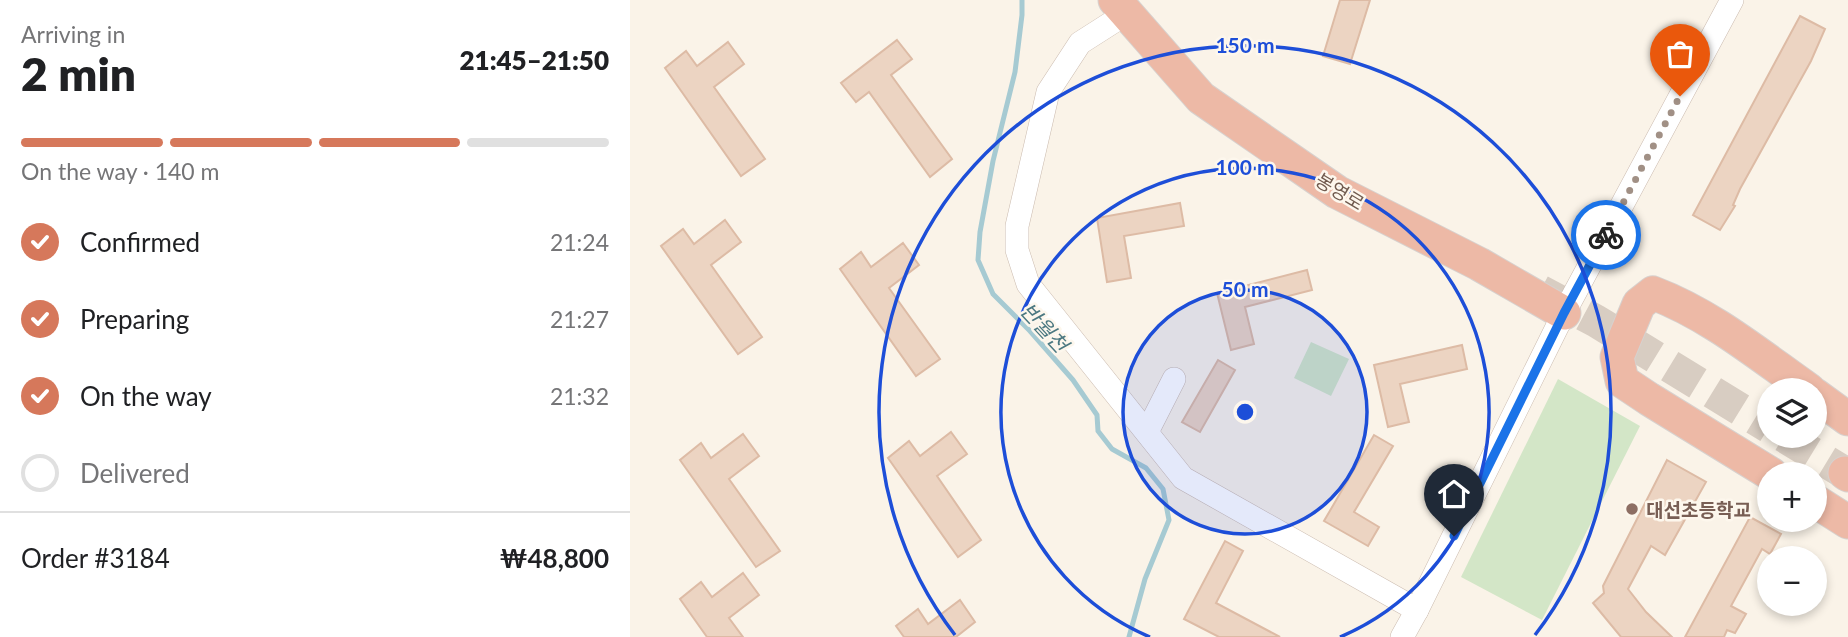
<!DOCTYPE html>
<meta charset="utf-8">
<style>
body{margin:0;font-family:Lato,"Noto Sans KR",sans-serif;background:#f6f6f6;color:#202124;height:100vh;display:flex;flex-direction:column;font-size:26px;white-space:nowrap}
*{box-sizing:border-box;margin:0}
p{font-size:23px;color:#757577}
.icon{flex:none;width:38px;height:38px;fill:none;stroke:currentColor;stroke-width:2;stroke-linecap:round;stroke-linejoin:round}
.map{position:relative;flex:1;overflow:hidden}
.panel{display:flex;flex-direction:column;background:#fff;width:630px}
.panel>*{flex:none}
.fabs{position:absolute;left:1127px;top:378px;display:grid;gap:14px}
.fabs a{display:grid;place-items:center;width:70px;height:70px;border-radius:50%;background:#fff;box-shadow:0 4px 10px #0003;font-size:35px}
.pin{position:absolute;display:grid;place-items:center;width:60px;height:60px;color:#fff;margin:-72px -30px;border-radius:50% 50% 50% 0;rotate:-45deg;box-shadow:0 0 7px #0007}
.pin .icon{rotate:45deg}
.courier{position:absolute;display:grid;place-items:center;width:70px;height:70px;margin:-35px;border:5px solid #1a73e8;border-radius:50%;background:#fff;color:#222;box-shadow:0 2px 9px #0007}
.summary em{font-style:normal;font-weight:800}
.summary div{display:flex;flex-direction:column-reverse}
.summary{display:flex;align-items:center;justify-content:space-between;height:119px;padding:0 21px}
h1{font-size:46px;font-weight:800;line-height:52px}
.bar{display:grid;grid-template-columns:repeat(4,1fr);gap:10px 7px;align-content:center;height:84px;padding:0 21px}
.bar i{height:9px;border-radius:5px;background:#e0e0e0}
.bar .current{background:#d6785b}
.bar p{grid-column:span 4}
.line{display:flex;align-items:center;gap:18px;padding:0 21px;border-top:2px solid #e0e0e0}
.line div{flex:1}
ol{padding:0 21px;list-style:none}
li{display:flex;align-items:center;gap:21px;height:77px}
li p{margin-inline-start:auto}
li .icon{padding:7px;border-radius:50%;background:#d6785b;color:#fff;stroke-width:4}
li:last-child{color:#757577}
li i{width:38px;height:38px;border:4px solid #e0e0e0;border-radius:50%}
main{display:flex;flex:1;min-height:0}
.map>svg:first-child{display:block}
.green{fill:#d3e6c7}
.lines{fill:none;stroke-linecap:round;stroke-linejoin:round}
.stream{stroke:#a6cad2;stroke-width:5}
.building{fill:#ecd4c2;stroke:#ddbba5;stroke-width:2}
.highway-tunnel{stroke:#d8cdc2;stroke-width:33;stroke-dasharray:33 17;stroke-linecap:butt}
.minor-casing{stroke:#cbbbaf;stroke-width:24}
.highway-casing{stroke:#d7d1ce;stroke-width:35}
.minor{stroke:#fff;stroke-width:23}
.highway{stroke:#edb9a6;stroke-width:33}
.done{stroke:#a19085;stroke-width:7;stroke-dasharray:0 12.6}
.route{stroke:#1a73e8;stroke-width:9}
.ring{fill:none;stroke:#1d4ed8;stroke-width:3.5}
.education-dot{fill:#8d6e63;stroke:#fdf7ed;stroke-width:2.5}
.labels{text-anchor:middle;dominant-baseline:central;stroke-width:5;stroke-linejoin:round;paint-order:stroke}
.street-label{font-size:19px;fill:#715b4f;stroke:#fdf7ed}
.education-label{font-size:19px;font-weight:bold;fill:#785e54;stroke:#fdf7ed;text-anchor:start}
.water-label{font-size:21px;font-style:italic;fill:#4b7881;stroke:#fdf7ed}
.centre{fill:#1d4ed8;stroke:#fdf7ed;stroke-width:3.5}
.ring-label{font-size:21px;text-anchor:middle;font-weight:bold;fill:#1d4ed8;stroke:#fdf7ed;stroke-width:5;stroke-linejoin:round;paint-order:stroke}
</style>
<main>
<section class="panel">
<div class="summary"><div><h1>2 min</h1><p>Arriving in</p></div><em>21:45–21:50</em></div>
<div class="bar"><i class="current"></i><i class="current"></i><i class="current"></i><i></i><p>On the way · 140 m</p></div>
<ol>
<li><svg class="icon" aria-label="check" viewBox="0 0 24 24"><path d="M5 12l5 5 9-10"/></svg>Confirmed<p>21:24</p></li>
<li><svg class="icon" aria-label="check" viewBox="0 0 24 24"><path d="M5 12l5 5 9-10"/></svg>Preparing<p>21:27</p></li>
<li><svg class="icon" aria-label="check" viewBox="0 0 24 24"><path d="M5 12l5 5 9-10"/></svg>On the way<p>21:32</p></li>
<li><i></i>Delivered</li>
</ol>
<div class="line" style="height:91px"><div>Order #3184</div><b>₩48,800</b></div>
</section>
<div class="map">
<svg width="1218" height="637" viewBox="0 0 1218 637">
<rect width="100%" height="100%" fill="#faf3e8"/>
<g class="green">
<polygon points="681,342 719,359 701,396 664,378"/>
<polygon points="928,379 1010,426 912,620 831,577"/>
</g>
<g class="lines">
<polyline class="stream" points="392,0 392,15 385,72 363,161 350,232 348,260 363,294 400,331 443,380 467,415 468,431 482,449 516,468 533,489 539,520 515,579 499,637"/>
</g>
<g class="building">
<polygon points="710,0 740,0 720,64 693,56"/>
<polygon points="1170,16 1195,29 1181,61 1110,189 1103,205 1105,206 1090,230 1063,215"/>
<polygon points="267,40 282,59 261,75 322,159 300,177 239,92 226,102 211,83"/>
<polygon points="98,42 114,64 84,87 135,159 111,176 35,68 56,51 67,66"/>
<polygon points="550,203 554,226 494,236 501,278 477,282 467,218"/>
<polygon points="95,220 111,242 81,265 132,337 108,354 31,246 53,229 64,244"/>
<polygon points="273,243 289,265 259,288 310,359 286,376 210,269 231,252 241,267"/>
<polygon points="677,270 682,290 615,307 624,344 601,350 587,293"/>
<polygon points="832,345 837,369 770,384 779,422 758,427 744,365"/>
<polygon points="588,360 605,370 570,432 552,422"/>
<polygon points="321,432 337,454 307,476 351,540 328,557 258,458 279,441 290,456"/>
<polygon points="113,434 129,456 99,479 150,551 126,567 50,460 71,443 81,458"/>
<polygon points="744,435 763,446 724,512 749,527 738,546 694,521"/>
<polygon points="1037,460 1076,482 1035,555 1021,546 998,589 1016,612 1042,637 991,637 963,603 974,593 973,586"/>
<polygon points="1120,517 1151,534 1140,554 1132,549 1101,606 1116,614 1105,633 1097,630 1094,637 1055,637"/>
<polygon points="595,541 613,551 586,603 650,637 589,637 554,619"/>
<polygon points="113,573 129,595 99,618 113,637 77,637 50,599 71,582 82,597"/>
<polygon points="330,600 345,622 326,637 274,637 266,626 288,609 298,624"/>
</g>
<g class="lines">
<g class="highway-tunnel">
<polyline points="910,291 966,321 1139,427"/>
<polyline points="1154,436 1215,473"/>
</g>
<g class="minor-casing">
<g id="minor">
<polyline points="497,13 450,43 418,92 387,226 387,250 398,284 553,478 787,610"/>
<polyline points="517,432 544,379"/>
<polyline points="772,637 787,610 934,313 1102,0"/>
</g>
</g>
<g class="highway-casing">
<g id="highway">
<polyline points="485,0 571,98 707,192 849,264 934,313"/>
<polyline points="1185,395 1218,419"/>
<polyline points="1215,473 1218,475"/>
<path d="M1141,474L1019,399L992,381L987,357L1009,304L1023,293C1081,315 1129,355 1179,390"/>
<polyline points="1185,501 1218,522"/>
</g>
</g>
<use href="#minor" class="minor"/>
<use href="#highway" class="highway"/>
</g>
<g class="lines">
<polyline class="done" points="976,235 1050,96"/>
<polyline class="route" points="824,536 934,313 976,235"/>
</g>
<circle cx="615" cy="412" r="122" fill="#1d4ed8" fill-opacity=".12"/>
<g class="ring">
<circle cx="615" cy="412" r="122"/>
<path d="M520 637A244 244 0 1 1 710 637"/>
<path d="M325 635A366 366 0 1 1 905 635"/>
</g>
<circle class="education-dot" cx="1002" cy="509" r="7"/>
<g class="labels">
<g class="street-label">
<text transform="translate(710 191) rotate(31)">봉영로</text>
</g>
<g class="education-label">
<text x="1016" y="509">대선초등학교</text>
</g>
<g class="water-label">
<text transform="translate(415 327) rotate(47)">반월천</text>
</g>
</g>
<circle cx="615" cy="412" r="10" class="centre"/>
<g class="ring-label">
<text x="615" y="53">150 m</text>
<text x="615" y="175">100 m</text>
<text x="615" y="297">50 m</text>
</g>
</svg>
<div class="fabs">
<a><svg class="icon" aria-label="layers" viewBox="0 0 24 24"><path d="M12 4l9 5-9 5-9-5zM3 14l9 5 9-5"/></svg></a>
<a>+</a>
<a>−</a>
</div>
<div class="pin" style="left:1050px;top:96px;background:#ea580c"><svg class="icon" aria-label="bag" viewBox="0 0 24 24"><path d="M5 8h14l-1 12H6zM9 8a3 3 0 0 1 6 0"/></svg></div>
<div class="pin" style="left:824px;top:536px;background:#1f2937"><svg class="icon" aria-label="home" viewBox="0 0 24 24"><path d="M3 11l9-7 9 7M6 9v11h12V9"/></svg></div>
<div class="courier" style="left:976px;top:235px"><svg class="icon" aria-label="bike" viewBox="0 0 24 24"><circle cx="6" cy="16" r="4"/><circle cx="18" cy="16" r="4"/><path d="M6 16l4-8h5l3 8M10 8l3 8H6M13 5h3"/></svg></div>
</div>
</main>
